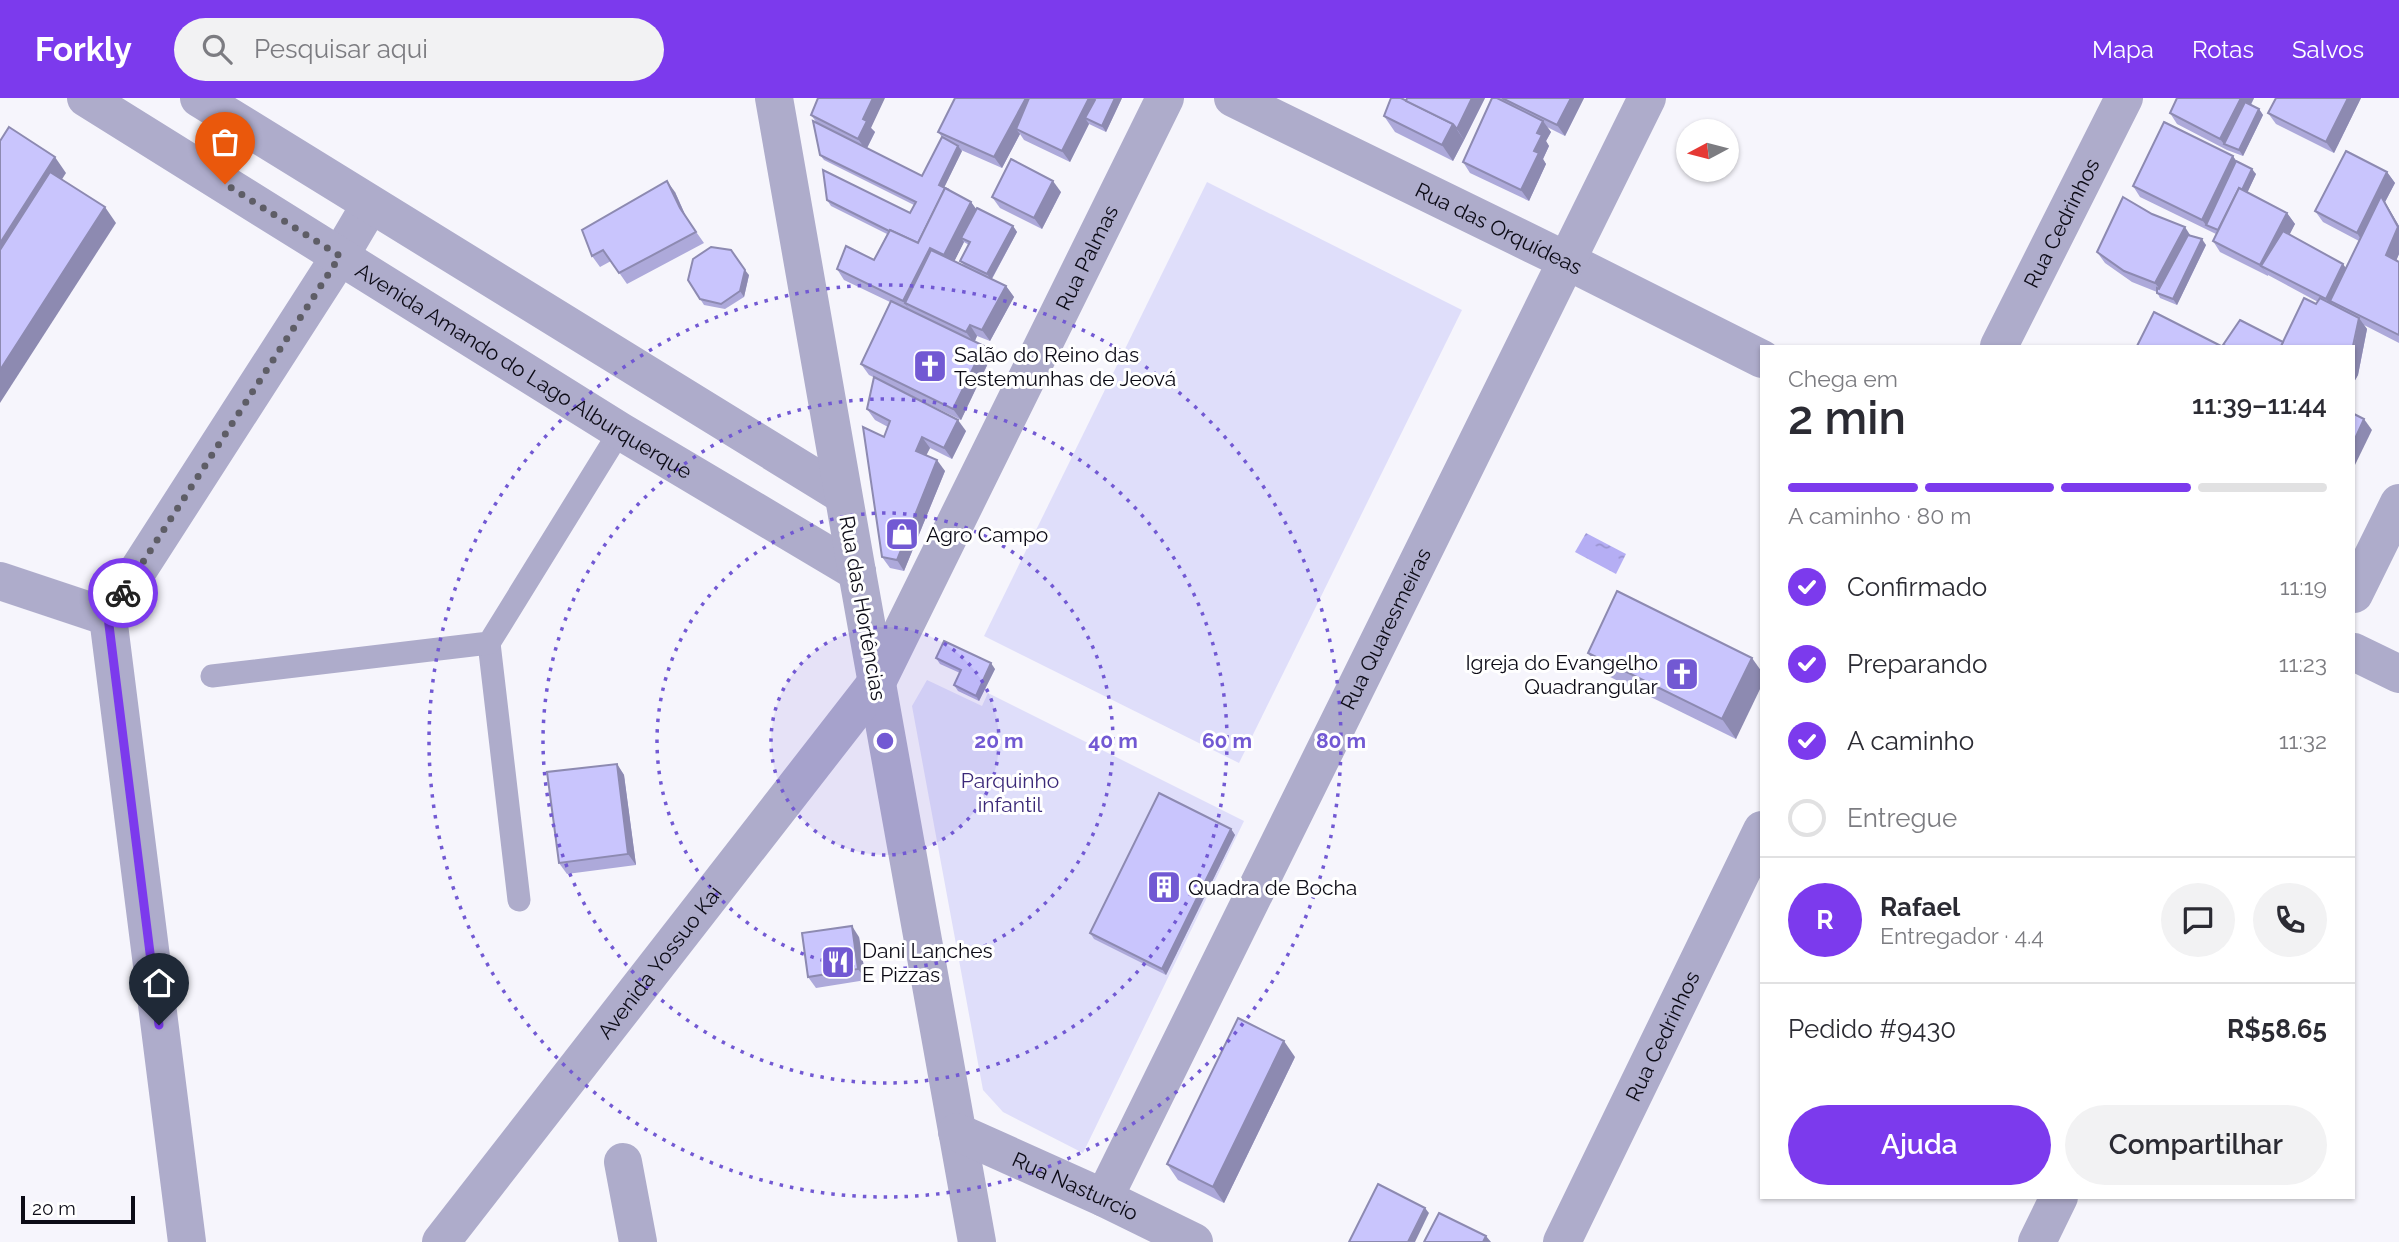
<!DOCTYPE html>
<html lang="pt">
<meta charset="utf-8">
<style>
body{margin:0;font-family:Raleway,sans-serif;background:#f2f2f3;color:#2b2b33;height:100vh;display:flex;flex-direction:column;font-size:26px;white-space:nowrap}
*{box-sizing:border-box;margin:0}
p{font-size:23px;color:#7c7c81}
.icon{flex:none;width:38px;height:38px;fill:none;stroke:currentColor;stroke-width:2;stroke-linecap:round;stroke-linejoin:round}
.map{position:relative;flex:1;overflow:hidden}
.sheet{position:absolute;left:1760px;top:247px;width:595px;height:854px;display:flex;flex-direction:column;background:#fff;border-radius:0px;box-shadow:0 2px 5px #0004}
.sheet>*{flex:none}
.needle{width:46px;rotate:263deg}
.controls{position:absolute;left:1676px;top:21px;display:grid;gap:14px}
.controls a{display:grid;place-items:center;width:63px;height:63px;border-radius:50%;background:#fff;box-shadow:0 2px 5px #0004;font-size:35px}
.scale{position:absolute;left:21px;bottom:18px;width:114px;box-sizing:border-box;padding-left:7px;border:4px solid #0c0b16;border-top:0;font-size:19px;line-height:24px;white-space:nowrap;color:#0c0b16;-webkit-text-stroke:5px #fff;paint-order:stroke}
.pin{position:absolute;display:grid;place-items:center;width:60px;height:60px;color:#fff;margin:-72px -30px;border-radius:50% 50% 50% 0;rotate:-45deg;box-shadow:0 0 7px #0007}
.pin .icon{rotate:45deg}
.courier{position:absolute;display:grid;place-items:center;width:70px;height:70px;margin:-35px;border:5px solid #7c3aed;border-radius:50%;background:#fff;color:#222;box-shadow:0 2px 9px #0007}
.headline em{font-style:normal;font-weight:600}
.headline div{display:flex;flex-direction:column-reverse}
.headline{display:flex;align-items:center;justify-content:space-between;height:119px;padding:0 28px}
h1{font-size:46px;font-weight:600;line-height:52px}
.bar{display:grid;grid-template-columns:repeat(4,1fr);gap:10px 7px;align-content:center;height:84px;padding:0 28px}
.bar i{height:9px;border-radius:5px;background:#e1e1e2}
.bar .selected{background:#7c3aed}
.bar p{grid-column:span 4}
.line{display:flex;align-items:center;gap:18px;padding:0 28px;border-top:2px solid #e1e1e2}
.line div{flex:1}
.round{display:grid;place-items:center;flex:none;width:74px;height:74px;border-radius:37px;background:#f2f2f3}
ol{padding:0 28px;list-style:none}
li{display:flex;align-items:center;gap:21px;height:77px}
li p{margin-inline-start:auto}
li .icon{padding:7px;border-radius:50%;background:#7c3aed;color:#fff;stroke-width:4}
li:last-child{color:#7c7c81}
li i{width:38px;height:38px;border:4px solid #e1e1e2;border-radius:50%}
.button{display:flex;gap:14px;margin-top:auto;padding:14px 28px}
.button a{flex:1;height:80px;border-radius:42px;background:#7c3aed;color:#fff;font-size:28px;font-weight:600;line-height:80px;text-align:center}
.button a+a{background:#f2f2f3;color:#2b2b33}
header{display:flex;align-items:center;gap:42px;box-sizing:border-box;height:98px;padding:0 35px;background:#7c3aed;color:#fff}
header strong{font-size:33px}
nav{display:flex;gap:38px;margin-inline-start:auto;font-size:24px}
.search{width:490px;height:63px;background:#f2f2f3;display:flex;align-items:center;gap:18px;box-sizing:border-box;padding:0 24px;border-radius:38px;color:#7c7c81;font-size:26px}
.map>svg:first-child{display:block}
.green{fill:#dfdefa}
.water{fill:url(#water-ripples)}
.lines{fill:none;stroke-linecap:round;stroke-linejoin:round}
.service{stroke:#aeaccb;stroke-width:23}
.minor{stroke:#aeaccb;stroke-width:38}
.tertiary{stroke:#aeaccb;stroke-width:38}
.wall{fill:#ada9da;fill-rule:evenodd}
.shaded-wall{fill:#8d8ab1}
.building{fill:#c9c5fd;stroke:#8d8ab1;stroke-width:2}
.done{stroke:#5e5d66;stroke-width:7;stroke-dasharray:0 12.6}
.route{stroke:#7c3aed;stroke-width:9}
.ring{fill:none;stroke:#7259d3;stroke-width:3.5;stroke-dasharray:3.5 7}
.labels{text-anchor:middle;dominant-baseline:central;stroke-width:6;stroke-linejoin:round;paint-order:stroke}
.street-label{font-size:21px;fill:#0c0b16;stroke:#fff}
.poi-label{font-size:21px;fill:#0c0b16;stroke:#fff;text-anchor:start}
.park-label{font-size:21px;fill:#3b2978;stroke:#fff}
.centre{fill:#7259d3;stroke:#fff;stroke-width:3.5}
.ring-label{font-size:21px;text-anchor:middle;font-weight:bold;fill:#7259d3;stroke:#fff;stroke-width:6;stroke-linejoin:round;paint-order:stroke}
</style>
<header>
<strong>Forkly</strong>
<div class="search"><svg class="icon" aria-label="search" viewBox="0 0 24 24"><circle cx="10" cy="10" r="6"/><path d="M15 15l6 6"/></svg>Pesquisar aqui</div>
<nav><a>Mapa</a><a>Rotas</a><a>Salvos</a></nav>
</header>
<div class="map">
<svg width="2399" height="1144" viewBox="0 0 2399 1144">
<defs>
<pattern id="water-ripples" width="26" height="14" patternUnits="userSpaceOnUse" patternTransform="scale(1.75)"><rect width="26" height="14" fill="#b5aef4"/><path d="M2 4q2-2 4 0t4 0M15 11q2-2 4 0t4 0" fill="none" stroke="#9a94d0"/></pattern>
</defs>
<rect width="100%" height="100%" fill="#f6f5fc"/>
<g class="green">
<polygon points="1207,84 1462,212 1239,665 984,538"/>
<polygon points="927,582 982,608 988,595 1244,723 1083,1055 1003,1014 983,992 912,608"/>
</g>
<polygon class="water" points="1586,435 1626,456 1616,476 1575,454"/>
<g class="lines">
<g class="service">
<polyline points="489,545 519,802"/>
<polyline points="212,578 489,545 620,333"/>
</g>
<g class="minor">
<path id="s1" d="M1233,0L1567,163L1762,261"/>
<path id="s2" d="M1999,248L2124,0"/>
<polyline points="857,474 977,1144"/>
<polyline points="0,483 108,519"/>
<polyline points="2354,496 2399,405"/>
<polyline points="2354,554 2399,576"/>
<path id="s3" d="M957,1034L1104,1100L1194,1144"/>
<polyline points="623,1064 638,1144"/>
<path id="s4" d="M1104,1100L1647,0"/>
<polyline points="187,1144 108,519 340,158 370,107"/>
<path id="s5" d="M441,1144L877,584L1165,0"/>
<path id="s6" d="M1562,1144L1762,732"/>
<polyline points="2037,1144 2059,1099"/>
</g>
<g class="tertiary">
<path id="s7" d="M86,0L620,333L857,474"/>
<polyline points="199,0 843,397"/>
<polyline points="774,0 857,474"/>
</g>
</g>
<g class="wall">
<path d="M1122,0L1106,34L1089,26L1070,64L1024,42L1020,36L1002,70L961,52L962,53L944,89L971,104L976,111L1013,128L1017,134L992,181L1006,188L1014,199L990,243L977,238L975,243L991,259L961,322L869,277L861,266L890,204L844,182L837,171L874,162L887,136L831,108L827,102L910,115L914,107L824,62L820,57L817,25L811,17L871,30L875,34L867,50L922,78L942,39L938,34ZM964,144L969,147L960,163L964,167L954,163Z"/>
<polygon points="1485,0 1464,42 1453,63 1395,34 1384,18"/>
<polygon points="1492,0 1584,0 1565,38 1547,29 1551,34 1546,43 1549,48 1543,61 1546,66 1529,103 1470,75 1463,64"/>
<polygon points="2177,0 2254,0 2251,7 2259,11 2263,17 2243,58 2227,52 2177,26 2170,15"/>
<polygon points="2276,0 2361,0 2334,55 2276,26 2268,15"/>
<polygon points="2233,58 2236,63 2256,76 2247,95 2287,115 2295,126 2289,136 2346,170 2359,143 2323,124 2315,113 2387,74 2395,85 2385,104 2399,128 2399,156 2396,162 2399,164 2399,245 2364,227 2367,231 2358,277 2354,284 2354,248 2224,248 2223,247 2283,244 2318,204 2268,177 2268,178 2220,154 2213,143 2216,136 2140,99 2133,88"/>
<polygon points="675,94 687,121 704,145 627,186 611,163 600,169 592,158"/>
<polygon points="1061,94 1042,131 1000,110 992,99"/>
<polygon points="2152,116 2206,147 2177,207 2160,200 2157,194 2132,184 2105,165 2097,154"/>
<polygon points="749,177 744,199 725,211 704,207 688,182"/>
<polygon points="867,311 966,333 952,361 930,350 926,357 945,373 904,473 890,470 882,459 884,339 888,329 875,322"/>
<polygon points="1588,555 1752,560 1736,641 1602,575"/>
<polygon points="936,560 995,571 979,603 958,593 954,587 960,575 940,566"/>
<polygon points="617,666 624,677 636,767 567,776 559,765"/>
<polygon points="1231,731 1235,737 1166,877 1094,841 1090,835"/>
<polygon points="859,839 866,882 816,890 808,879"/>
<polygon points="1295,959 1224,1105 1178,1082 1167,1066"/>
</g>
<g class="shaded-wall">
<polygon points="873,0 885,0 871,30 875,34 866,52 858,41 863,21"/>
<polygon points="1026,0 1040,0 1016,31 1020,36 1002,70 994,59"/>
<polygon points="1089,0 1093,0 1099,8 1085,20 1089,26 1070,64 1062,53"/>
<polygon points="1115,0 1122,0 1106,34 1102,28"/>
<polygon points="1472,0 1485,0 1464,42 1457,31"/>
<polygon points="1571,0 1584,0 1565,38 1557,27"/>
<polygon points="2241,0 2254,0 2229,48 2224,46 2220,41"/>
<polygon points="2348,0 2361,0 2334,55 2326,44"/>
<polygon points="2259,11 2263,17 2243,58 2239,52"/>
<polygon points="1543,23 1551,34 1546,43 1549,48 1543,61 1546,66 1529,103 1521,92 1537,35"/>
<polygon points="1453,26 1464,42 1453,63 1442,47"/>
<polygon points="958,48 962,53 943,92 939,87"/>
<polygon points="2233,58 2240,69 2206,127 2202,122"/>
<polygon points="55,59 66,75 0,178 0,145"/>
<polygon points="2252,71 2256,76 2226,140 2222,134"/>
<polygon points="2387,74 2395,85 2385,104 2399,128 2399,156 2394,168 2364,146 2357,135"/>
<polygon points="667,83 675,94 687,121 680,110"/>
<polygon points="1053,83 1061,94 1042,131 1034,120"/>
<polygon points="971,104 979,115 961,140 964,144 952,168 944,157"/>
<polygon points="105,109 116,125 0,305 0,272"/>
<polygon points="2287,115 2295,126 2271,173 2261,168 2268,178 2260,167"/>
<polygon points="1013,128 1017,134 991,182 987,176"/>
<polygon points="2185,129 2192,140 2163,196 2155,185"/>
<polygon points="2202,141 2206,147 2177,207 2173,201"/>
<polygon points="930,150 938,161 905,205 911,214 903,203"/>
<polygon points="2343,166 2351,177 2330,203 2335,210 2334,212 2326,201"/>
<polygon points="745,172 749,177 744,199 740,193"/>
<polygon points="1006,188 1014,199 990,243 982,232"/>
<polygon points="2359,220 2367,231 2358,277 2354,284 2354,248"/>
<polygon points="970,227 977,238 974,245 966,234"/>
<polygon points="984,248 991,259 961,322 953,311"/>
<polygon points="2364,321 2372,332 2354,369 2354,343"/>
<polygon points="958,322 966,333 952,361 944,350"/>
<polygon points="922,339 930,350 923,364 916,353"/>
<polygon points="937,362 945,373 904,473 897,462"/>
<polygon points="1752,560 1762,574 1762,587 1736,641 1722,621"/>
<polygon points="991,565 995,571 979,603 976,598"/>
<polygon points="617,666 624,677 636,767 628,756"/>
<polygon points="1231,731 1235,737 1166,877 1162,871"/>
<polygon points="852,828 859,839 866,882 858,871"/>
<polygon points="1284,943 1295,959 1224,1105 1213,1089"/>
<polygon points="1425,1110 1429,1115 1415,1144 1408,1144"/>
<polygon points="1486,1138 1491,1144 1483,1144"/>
</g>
<g class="building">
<polygon points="818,0 873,0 863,21 867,23 858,41 811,17"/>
<polygon points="955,0 1026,0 994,59 938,34"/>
<polygon points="1029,0 1089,0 1062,53 1016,31"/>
<polygon points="1093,0 1115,0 1102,28 1085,20 1095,2"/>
<polygon points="1391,0 1401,0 1453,26 1442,47 1384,18"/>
<polygon points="1407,0 1472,0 1457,31 1453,26 1406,3"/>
<polygon points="1492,0 1497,0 1543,23 1537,35 1542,37 1534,53 1539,55 1521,92 1463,64"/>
<polygon points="1502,0 1571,0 1557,27"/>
<polygon points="2177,0 2241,0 2220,41 2170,15"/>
<polygon points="2276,0 2348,0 2326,44 2268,15"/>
<polygon points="2245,4 2259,11 2239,52 2224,46"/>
<polygon points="813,23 922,78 942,39 958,48 939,87 949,92 945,90 918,145 890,132 889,133 827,102 823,72 910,115 916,104 820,57"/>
<polygon points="2164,24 2233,58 2202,122 2133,88"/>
<polygon points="9,29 55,59 0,145 0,43"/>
<polygon points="2346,53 2387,74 2357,135 2315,113"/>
<polygon points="1011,61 1053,83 1034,120 992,99"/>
<polygon points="2236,63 2252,71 2242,92 2239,90 2218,132 2206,127"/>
<polygon points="50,74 105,109 0,272 0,152"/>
<polygon points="667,83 680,110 696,134 619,175 603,152 592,158 582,132"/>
<polygon points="945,90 971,104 944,157 930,150 903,203 837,171 846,148 874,162 890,132 918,145"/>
<polygon points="2239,90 2287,115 2260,167 2213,143"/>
<polygon points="2381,98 2398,129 2386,157 2399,164 2399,237 2330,203"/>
<polygon points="2123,99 2152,116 2185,129 2155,185 2124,173 2097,154"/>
<polygon points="977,110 1013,128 987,176 960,163 970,144 961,140"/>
<polygon points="2283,133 2343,166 2326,201 2261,168"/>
<polygon points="2188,137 2202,141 2173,201 2157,195 2157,190 2159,191"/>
<polygon points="711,149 731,152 745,172 740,193 721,206 700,201 688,182 693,161"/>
<polygon points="931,152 1006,188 982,232 970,227 966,234 905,205"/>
<polygon points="2304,200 2316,206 2320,200 2359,220 2353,248 2281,248"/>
<polygon points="891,203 984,248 953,311 861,266"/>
<polygon points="2154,214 2221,248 2137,248"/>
<polygon points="2240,222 2283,244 2281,248 2226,248 2223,247"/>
<polygon points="874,279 958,322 944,350 922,339 916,353 937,362 897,462 882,459 863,329 884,339 890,323 867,311"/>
<polygon points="2354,316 2364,321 2354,343"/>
<polygon points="1617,493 1752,560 1722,621 1588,555"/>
<polygon points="944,543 991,565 976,598 954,587 961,572 936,560"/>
<polygon points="617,666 628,756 559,765 547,674"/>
<polygon points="1159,695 1231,731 1162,871 1090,835"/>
<polygon points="852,828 858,871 808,879 802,835"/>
<polygon points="1238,920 1284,943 1213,1089 1167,1066"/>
<polygon points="1378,1086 1425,1110 1408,1144 1349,1144"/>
<polygon points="1439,1115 1486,1138 1483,1144 1424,1144"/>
</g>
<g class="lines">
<polyline class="done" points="123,495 340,158 225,86"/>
<polyline class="route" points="123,495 108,519 159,927"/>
</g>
<circle cx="885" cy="643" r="114" fill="#7259d3" fill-opacity=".12"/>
<g class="ring">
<circle cx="885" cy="643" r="114"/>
<circle cx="885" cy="643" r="228"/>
<circle cx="885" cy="643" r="342"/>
<circle cx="885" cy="643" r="456"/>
</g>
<defs>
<g id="church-square" transform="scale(1.75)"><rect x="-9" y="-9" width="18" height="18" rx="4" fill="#7259d3" stroke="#fff"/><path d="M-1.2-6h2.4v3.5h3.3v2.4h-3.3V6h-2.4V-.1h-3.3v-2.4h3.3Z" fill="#fff"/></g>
<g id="shop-square" transform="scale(1.75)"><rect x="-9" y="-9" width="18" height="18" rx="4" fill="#7259d3" stroke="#fff"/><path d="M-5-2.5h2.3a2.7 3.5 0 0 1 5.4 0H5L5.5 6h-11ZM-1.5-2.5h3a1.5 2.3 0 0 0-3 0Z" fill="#fff"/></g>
<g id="building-square" transform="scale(1.75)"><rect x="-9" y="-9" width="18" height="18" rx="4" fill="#7259d3" stroke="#fff"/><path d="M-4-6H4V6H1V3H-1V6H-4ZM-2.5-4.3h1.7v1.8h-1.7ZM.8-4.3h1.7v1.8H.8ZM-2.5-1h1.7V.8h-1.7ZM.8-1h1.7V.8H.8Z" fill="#fff"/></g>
<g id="restaurant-square" transform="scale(1.75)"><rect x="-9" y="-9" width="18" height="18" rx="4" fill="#7259d3" stroke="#fff"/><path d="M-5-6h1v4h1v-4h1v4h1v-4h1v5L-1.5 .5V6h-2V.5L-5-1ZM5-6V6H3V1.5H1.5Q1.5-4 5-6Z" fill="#fff"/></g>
</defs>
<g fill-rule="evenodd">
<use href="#church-square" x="930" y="268"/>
<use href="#shop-square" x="902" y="436"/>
<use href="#church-square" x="1682" y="576"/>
<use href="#building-square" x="1164" y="789"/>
<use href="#restaurant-square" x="838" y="864"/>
</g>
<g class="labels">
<g class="street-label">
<text stroke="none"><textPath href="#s2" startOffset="138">Rua Cedrinhos</textPath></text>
<text stroke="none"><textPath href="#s1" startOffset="296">Rua das Orquídeas</textPath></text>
<text stroke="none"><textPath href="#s5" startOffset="1183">Rua Palmas</textPath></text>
<text stroke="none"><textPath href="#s7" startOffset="516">Avenida Amando do Lago Alburquerque</textPath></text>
<text transform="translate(863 510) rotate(80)">Rua das Hortências</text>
<text stroke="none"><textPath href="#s4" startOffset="635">Rua Quaresmeiras</textPath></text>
<text stroke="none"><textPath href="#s5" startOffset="355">Avenida Yossuo Kai</textPath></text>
<text stroke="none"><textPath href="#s6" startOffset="229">Rua Cedrinhos</textPath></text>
<text stroke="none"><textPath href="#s3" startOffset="130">Rua Nasturcio</textPath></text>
</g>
<g class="poi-label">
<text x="954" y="256">Salão do Reino das<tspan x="954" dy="24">Testemunhas de Jeová</tspan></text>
<text x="926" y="436">Agro Campo</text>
<text x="1658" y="564" text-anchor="end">Igreja do Evangelho<tspan x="1658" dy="24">Quadrangular</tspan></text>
<text x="1188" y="789">Quadra de Bocha</text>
<text x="862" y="852">Dani Lanches<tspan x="862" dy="24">E Pizzas</tspan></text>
</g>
<g class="park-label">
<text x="1010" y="682">Parquinho<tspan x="1010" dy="24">infantil</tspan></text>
</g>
</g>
<circle cx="885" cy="643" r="10" class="centre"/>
<g class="ring-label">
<text x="999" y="650">20 m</text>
<text x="1113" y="650">40 m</text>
<text x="1227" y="650">60 m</text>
<text x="1341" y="650">80 m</text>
</g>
</svg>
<div class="controls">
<a><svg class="needle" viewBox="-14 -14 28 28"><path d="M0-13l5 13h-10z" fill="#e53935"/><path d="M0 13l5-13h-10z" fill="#7c7c81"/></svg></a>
</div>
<div class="scale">20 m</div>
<div class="pin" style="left:225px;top:86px;background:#ea580c"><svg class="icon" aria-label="bag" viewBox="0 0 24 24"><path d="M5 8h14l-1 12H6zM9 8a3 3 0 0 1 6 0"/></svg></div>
<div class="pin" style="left:159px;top:927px;background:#1f2937"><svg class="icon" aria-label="home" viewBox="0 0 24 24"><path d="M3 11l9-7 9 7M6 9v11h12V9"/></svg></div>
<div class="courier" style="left:123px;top:495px"><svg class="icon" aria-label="bike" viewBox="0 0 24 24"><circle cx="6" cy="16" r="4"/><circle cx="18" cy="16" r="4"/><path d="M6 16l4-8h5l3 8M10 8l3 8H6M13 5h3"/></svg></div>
<section class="sheet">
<div class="headline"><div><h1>2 min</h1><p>Chega em</p></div><em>11:39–11:44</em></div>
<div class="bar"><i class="selected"></i><i class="selected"></i><i class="selected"></i><i></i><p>A caminho · 80 m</p></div>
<ol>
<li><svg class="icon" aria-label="check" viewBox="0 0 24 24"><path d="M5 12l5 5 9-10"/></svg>Confirmado<p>11:19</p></li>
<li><svg class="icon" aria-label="check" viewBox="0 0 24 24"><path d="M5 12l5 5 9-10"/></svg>Preparando<p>11:23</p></li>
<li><svg class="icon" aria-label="check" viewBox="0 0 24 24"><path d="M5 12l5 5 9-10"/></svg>A caminho<p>11:32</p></li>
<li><i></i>Entregue</li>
</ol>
<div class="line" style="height:126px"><b class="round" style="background:#7c3aed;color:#fff">R</b><div><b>Rafael</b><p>Entregador · 4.4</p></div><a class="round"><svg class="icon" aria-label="chat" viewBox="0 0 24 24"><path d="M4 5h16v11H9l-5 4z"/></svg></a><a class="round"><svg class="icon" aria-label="phone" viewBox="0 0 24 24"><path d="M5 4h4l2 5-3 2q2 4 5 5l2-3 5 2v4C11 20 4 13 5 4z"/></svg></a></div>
<div class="line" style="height:91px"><div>Pedido #9430</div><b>R$58.65</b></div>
<div class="button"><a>Ajuda</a><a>Compartilhar</a></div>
</section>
</div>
